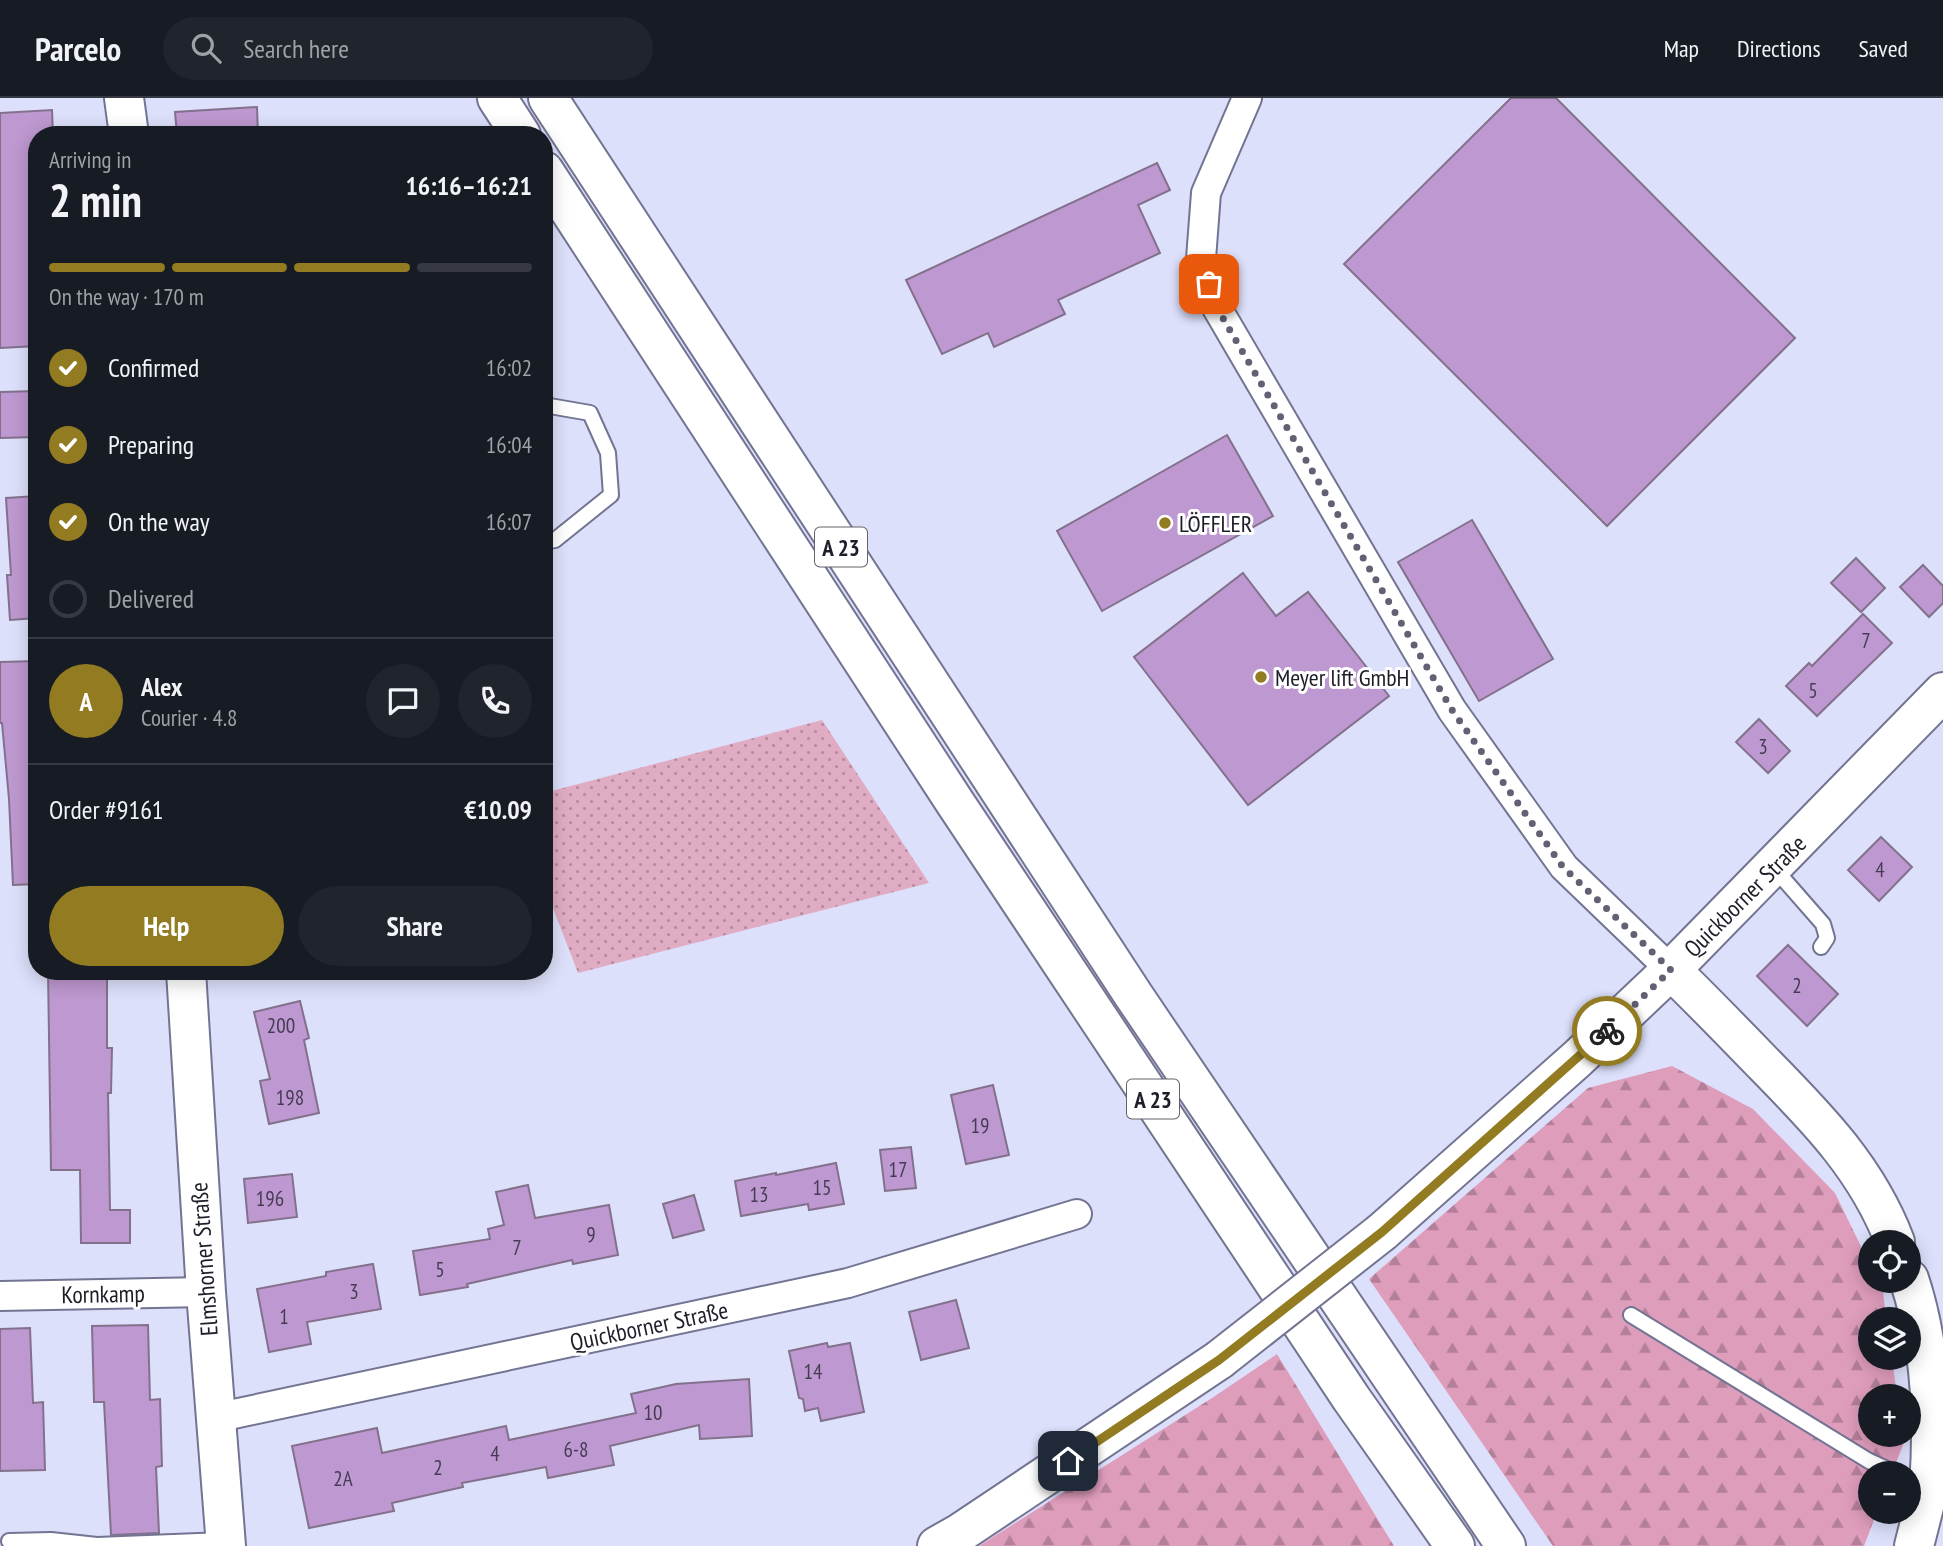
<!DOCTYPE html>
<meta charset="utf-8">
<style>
body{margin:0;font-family:"PT Sans Narrow",sans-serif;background:#20242c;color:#f1f3f6;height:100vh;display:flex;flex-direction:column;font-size:26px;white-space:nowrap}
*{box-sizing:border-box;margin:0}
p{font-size:23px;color:#9ea1a6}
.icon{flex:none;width:38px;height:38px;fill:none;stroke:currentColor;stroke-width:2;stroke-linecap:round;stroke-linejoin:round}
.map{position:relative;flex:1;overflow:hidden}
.drawer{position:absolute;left:28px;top:28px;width:525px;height:854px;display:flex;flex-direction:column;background:#171b24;border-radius:28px;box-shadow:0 4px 18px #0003}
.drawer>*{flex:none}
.buttons{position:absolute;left:1858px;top:1132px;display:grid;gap:14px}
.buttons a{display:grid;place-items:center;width:63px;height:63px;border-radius:50%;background:#171b24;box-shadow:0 4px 18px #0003;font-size:35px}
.pin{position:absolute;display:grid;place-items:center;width:60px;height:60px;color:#fff;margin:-30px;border-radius:14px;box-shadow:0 4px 10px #0006}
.courier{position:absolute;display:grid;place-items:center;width:70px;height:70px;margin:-35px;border:5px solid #937b22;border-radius:50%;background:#fff;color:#222;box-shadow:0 2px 9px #0007}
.overview em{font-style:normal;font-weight:700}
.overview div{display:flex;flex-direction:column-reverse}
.overview{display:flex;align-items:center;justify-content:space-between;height:119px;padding:0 21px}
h1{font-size:46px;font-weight:700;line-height:52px}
.bar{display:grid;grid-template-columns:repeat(4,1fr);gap:10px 7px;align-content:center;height:84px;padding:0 21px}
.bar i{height:9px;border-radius:5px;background:#363941}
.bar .on{background:#937b22}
.bar p{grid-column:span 4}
.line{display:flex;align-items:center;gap:18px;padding:0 21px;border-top:2px solid #363941}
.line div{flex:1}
.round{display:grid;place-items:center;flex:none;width:74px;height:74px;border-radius:37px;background:#20242c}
ol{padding:0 21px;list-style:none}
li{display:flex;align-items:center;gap:21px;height:77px}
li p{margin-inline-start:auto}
li .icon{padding:7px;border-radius:50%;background:#937b22;color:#fff;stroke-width:4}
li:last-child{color:#9ea1a6}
li i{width:38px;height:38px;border:4px solid #363941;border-radius:50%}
.primary-button{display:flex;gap:14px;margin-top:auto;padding:14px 21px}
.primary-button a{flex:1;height:80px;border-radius:42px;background:#937b22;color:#fff;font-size:28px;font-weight:700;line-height:80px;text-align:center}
.primary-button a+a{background:#20242c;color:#f1f3f6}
header{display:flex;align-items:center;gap:42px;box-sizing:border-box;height:98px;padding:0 35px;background:#171b24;border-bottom:2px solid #363941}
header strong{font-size:33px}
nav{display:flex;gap:38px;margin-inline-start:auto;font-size:24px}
.search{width:490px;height:63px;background:#20242c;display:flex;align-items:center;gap:18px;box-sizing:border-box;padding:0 24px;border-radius:38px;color:#9ea1a6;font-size:26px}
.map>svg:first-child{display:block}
.grass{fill:url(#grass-dots)}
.forest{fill:url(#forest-firs)}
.building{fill:#be98d0;stroke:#83718c;stroke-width:2}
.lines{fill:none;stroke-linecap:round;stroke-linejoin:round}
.lane-casing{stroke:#727492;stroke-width:18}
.street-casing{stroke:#727492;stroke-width:32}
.secondary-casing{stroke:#727492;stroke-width:42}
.primary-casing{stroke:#727492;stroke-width:42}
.highway-casing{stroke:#727492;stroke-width:42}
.lane{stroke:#fff;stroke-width:14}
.street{stroke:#fff;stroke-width:28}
.secondary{stroke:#fff;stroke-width:38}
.primary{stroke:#fff;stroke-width:38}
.highway{stroke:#fff;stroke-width:38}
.primary-bridge-casing{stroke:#727492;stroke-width:42;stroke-linecap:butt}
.primary-bridge{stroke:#fff;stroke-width:38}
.done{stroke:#606273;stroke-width:7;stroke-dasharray:0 12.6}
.route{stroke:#937b22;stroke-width:9}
.poi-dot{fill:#937b22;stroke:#fff;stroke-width:2.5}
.labels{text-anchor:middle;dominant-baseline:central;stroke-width:6;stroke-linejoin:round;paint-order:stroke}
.number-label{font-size:21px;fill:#453c54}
.shield{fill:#fff;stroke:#61626a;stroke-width:2}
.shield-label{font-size:23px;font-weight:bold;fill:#1d1e2a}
.poi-label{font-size:24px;fill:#1d1e2a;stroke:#fff;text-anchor:start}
.street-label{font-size:24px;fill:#1d1e2a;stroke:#fff}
</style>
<header>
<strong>Parcelo</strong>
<div class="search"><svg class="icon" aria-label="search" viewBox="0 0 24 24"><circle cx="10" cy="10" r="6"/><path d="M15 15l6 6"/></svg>Search here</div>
<nav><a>Map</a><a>Directions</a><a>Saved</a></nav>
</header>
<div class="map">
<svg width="1943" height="1448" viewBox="0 0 1943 1448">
<defs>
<pattern id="grass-dots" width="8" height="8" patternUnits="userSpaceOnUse" patternTransform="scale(1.75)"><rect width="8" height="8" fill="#e0acc4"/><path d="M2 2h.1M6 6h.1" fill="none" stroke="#b58b9f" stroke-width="1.8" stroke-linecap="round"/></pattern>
<pattern id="forest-firs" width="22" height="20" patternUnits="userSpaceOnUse" patternTransform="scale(1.75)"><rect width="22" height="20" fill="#df9dbc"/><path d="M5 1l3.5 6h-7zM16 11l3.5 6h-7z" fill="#b47f99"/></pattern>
</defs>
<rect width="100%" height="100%" fill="#dde0fb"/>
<polygon class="grass" points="822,622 929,785 578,875 544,787 544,695"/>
<g class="forest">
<polygon points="1672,968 1753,1011 1835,1095 1871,1169 1871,1183 1878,1183 1883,1193 1886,1221 1871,1222 1871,1260 1892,1260 1897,1298 1871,1298 1871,1337 1904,1337 1905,1342 1892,1375 1871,1376 1871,1414 1877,1414 1864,1448 1553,1448 1369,1181 1588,990"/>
<polygon points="1277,1256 1394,1448 979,1448 1212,1300"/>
</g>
<g class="building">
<polygon points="1511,0 1556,0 1795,240 1607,428 1344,166"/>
<polygon points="257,9 258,37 177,37 175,14"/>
<polygon points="52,12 53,37 37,37 37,248 0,250 0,15"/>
<polygon points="1157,65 1170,92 1138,107 1160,155 1058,202 1065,216 994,249 988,235 942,256 906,182"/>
<polygon points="37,293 37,339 0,340 0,294"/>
<polygon points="1227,337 1273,418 1102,513 1057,433"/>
<polygon points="37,398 37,520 10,522 7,477 11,477 6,400"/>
<polygon points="1472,422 1553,561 1479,603 1398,464"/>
<polygon points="1856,460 1885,490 1861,514 1831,485"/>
<polygon points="1923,467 1943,488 1943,505 1929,519 1900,489"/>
<polygon points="1243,475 1276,518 1308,494 1389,598 1248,707 1134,559"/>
<polygon points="1863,516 1892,545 1817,618 1786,588 1809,565 1812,568"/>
<polygon points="37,563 37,786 13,787 9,701 2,625 0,625 0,564"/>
<polygon points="1759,621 1790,653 1768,675 1736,644"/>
<polygon points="1881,739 1912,769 1879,803 1848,772"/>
<polygon points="1788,847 1838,896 1807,928 1757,878"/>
<polygon points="48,873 107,873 107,950 112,950 111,995 108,995 110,1112 130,1112 130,1145 81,1145 80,1072 51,1072"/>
<polygon points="300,903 309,940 304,942 319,1015 269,1026 260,983 270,981 254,914"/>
<polygon points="993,987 1009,1057 966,1066 951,997"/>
<polygon points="911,1049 916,1090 885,1093 880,1052"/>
<polygon points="836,1065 844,1106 809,1112 808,1106 741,1118 735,1083 776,1075 776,1077"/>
<polygon points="292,1076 297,1119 248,1125 244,1081"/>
<polygon points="528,1087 535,1120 609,1107 618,1157 573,1166 572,1162 467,1186 468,1189 420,1197 413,1153 490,1141 488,1131 504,1127 496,1094"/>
<polygon points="694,1097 704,1132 673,1140 663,1106"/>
<polygon points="373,1166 381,1211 307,1224 311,1246 269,1254 257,1191 326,1178 326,1174"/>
<polygon points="956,1202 969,1250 921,1262 909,1214"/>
<polygon points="148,1227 150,1302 160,1301 162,1368 156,1369 159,1435 111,1437 104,1304 94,1304 92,1228"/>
<polygon points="30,1230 33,1305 43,1304 45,1372 0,1373 0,1231"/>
<polygon points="827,1245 828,1249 850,1245 864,1314 821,1323 818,1310 805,1313 803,1301 799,1300 789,1253"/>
<polygon points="749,1281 752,1338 700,1341 699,1327 610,1348 614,1367 548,1380 546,1369 462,1385 463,1389 392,1405 394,1413 309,1430 292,1348 377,1330 382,1355 506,1328 509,1342 636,1315 631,1296 676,1286"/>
</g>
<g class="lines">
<g class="lane-casing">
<g id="lane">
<polyline points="544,307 590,315 608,355 611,397 555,442 544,444"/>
<polyline points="1774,770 1823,826 1827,840 1821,849"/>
<polyline points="1631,1217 1869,1363 1898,1376"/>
<polyline points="9,1443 51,1442 97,1447 224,1442"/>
</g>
</g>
<g class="street-casing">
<g id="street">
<polyline points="1247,0 1206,95 1201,161 1217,210 1452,612 1564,769 1671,872"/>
<polyline points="0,1198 206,1194"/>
<polyline points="215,1320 848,1185 1077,1116"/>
</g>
</g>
<g class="secondary-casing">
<g id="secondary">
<polyline points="124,0 129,37"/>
<polyline points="1671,872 1943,594"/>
<polyline points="186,873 206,1194 226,1448"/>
</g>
</g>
<g class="primary-casing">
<g id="primary">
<path d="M1382,1134L1577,961L1671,872C1702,902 1732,933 1762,964C1816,1019 1867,1070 1895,1144"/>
<path d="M1909,1181C1931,1247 1934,1320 1929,1389"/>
<polyline points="937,1448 960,1435 1219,1262"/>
</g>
</g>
<g class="highway-casing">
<g id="highway">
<polyline points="497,0 521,37"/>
<polyline points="548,0 1134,898 1506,1448"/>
<polyline points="544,73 954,703 1351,1300 1455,1448"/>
<polyline points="1914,1448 1929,1389"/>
</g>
</g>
<use href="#lane" class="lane"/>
<use href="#street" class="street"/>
<use href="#secondary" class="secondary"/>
<use href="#primary" class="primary"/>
<use href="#highway" class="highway"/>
<g class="primary-bridge-casing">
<polyline id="primary-bridge" points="1219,1262 1382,1134"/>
</g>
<use href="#primary-bridge" class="primary-bridge"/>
</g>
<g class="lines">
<polyline class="done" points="1209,186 1217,210 1452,612 1563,769 1671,872 1607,933"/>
<polyline class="route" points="1068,1363 1219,1262 1382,1134 1607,933"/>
</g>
<g class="poi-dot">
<circle cx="1165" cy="425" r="7"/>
<circle cx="1261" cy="579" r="7"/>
</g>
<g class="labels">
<g class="number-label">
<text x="1866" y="542">7</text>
<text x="1813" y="592">5</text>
<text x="1763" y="648">3</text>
<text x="1880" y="771">4</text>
<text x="1797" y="887">2</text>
<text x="281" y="927">200</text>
<text x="290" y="999">198</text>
<text x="980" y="1027">19</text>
<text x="898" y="1071">17</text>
<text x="822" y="1089">15</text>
<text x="759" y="1096">13</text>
<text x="270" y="1100">196</text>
<text x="591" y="1136">9</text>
<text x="517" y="1149">7</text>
<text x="440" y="1171">5</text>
<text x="354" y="1193">3</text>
<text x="284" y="1218">1</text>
<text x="813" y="1273">14</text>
<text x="653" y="1314">10</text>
<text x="576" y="1351">6-8</text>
<text x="495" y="1355">4</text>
<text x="438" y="1369">2</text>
<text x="343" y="1380">2A</text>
</g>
<g class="shield">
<rect x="815" y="429.5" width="52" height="39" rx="5"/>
<rect x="1127" y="981.5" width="52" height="39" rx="5"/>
</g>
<g class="shield-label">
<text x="841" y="449">A 23</text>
<text x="1153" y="1001">A 23</text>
</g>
<g class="poi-label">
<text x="1179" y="425">LÖFFLER</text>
<text x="1275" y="579">Meyer lift GmbH</text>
</g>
<g class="street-label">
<text transform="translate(1745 798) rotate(-45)">Quickborner Straße</text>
<text transform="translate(204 1161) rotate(-94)">Elmshorner Straße</text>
<text transform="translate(103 1196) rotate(-1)">Kornkamp</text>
<text transform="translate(649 1228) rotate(-12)">Quickborner Straße</text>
</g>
</g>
</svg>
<div class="buttons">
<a><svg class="icon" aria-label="locate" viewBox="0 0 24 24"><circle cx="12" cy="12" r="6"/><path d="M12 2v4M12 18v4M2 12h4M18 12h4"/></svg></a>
<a><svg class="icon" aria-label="layers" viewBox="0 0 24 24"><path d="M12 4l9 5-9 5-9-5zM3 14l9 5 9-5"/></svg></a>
<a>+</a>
<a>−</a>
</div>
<div class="pin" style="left:1209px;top:186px;background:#ea580c"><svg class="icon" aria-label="bag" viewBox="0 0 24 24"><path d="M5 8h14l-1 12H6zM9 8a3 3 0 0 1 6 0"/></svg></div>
<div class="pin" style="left:1068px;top:1363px;background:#1f2937"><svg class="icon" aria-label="home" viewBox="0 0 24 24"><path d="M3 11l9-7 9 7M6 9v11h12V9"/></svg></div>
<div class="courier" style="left:1607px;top:933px"><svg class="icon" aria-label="bike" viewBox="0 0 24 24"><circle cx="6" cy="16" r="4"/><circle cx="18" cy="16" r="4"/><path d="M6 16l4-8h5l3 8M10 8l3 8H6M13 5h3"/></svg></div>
<section class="drawer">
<div class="overview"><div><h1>2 min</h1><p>Arriving in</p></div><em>16:16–16:21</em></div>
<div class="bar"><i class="on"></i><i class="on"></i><i class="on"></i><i></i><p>On the way · 170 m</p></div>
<ol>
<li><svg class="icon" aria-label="check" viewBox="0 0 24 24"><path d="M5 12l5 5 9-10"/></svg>Confirmed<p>16:02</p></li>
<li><svg class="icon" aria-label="check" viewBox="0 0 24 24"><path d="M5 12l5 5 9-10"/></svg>Preparing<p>16:04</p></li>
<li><svg class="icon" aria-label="check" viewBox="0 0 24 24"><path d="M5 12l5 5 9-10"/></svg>On the way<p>16:07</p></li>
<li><i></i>Delivered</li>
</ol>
<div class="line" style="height:126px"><b class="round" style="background:#937b22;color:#fff">A</b><div><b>Alex</b><p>Courier · 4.8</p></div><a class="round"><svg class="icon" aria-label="chat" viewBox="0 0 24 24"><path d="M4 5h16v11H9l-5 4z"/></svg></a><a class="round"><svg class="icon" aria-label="phone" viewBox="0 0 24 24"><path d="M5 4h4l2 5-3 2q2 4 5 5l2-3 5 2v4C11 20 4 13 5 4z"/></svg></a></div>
<div class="line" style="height:91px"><div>Order #9161</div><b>€10.09</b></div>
<div class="primary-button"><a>Help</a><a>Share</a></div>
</section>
</div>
